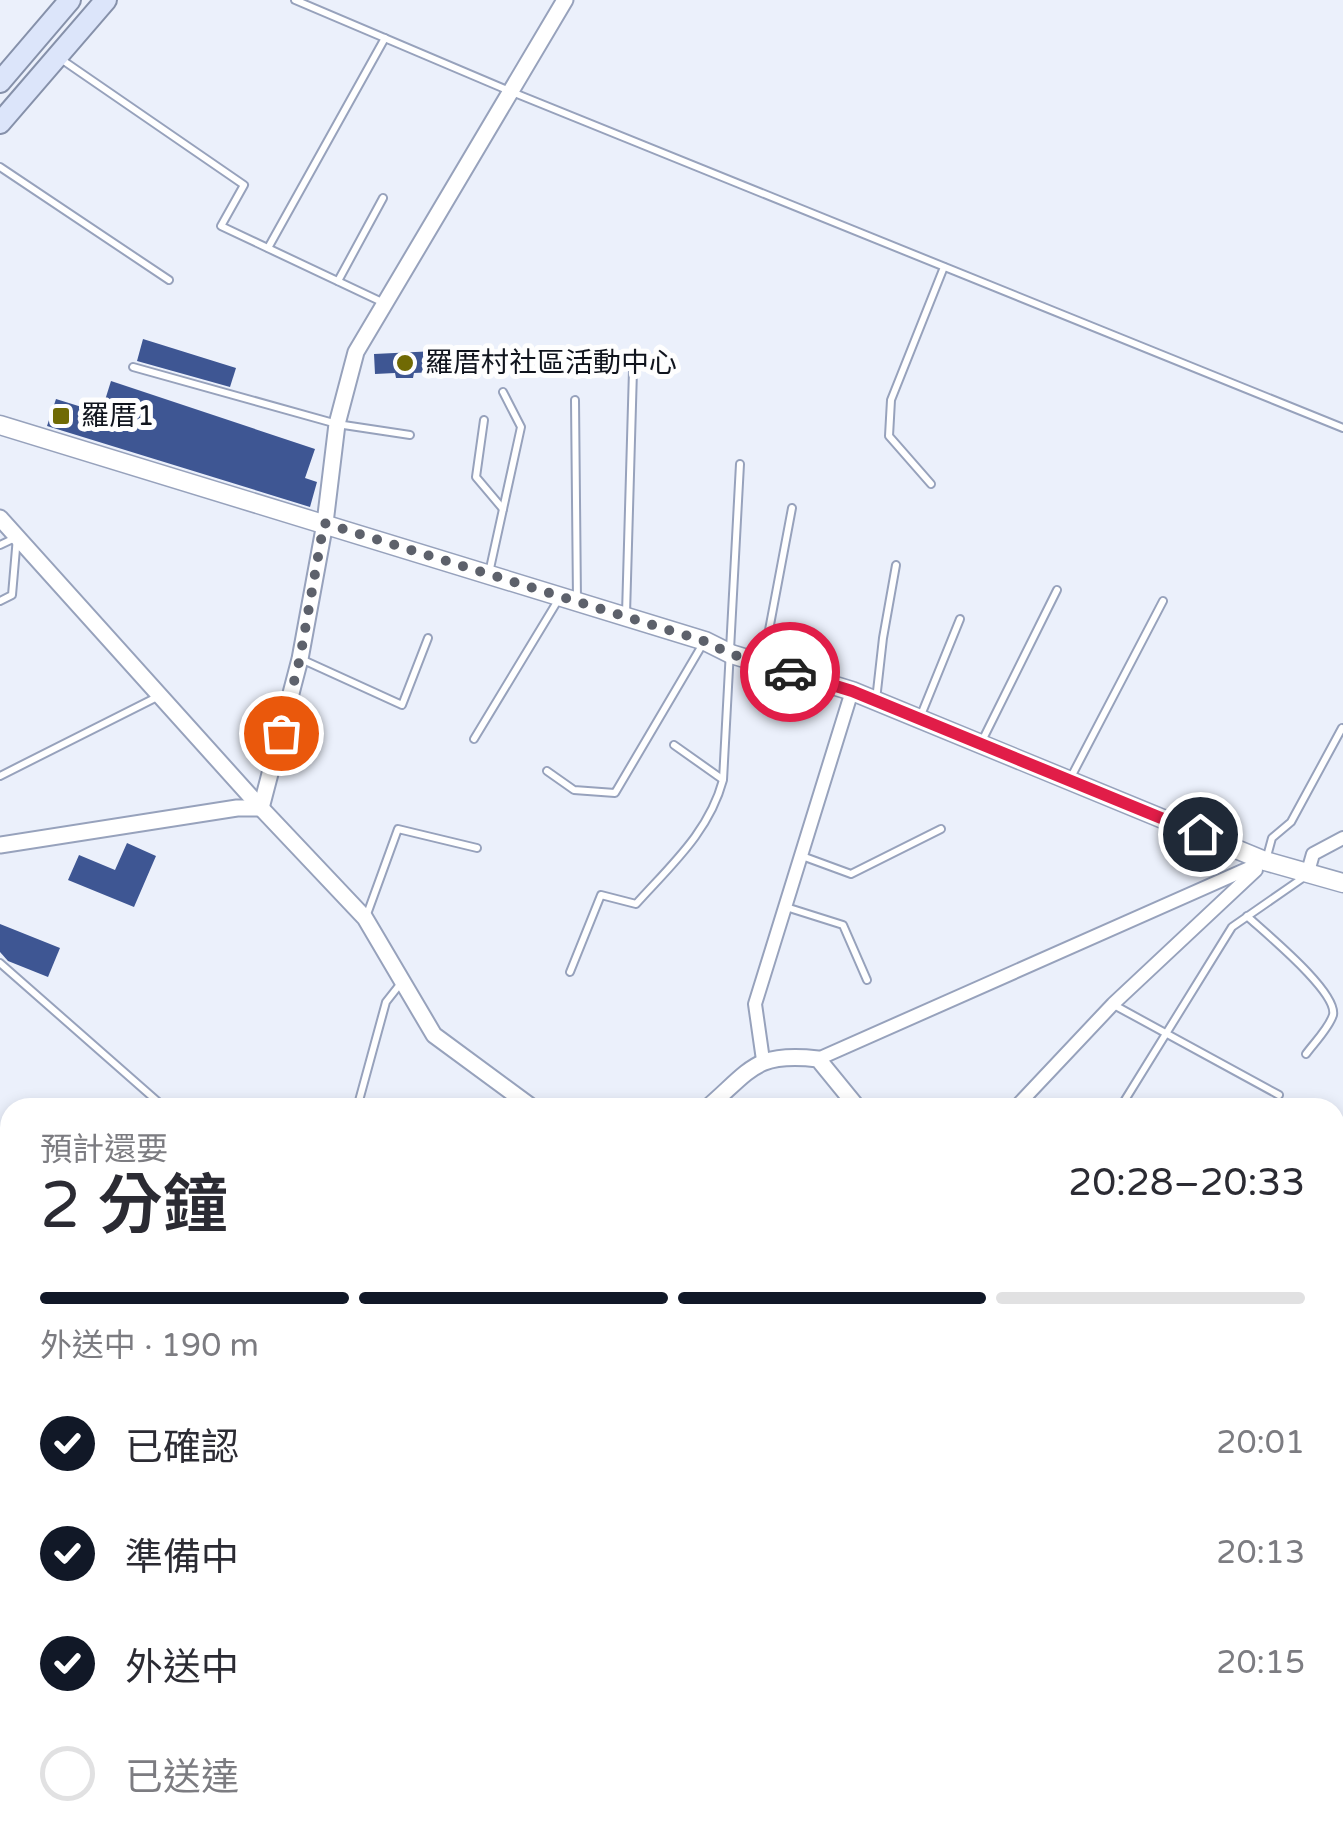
<!DOCTYPE html>
<html lang="zh-TW">
<meta charset="utf-8">
<style>
body{margin:0;font-family:"Varela Round","Noto Sans TC",sans-serif;background:#f2f2f3;color:#2b2b33;height:100vh;display:flex;flex-direction:column;font-size:38px;white-space:nowrap}
*{box-sizing:border-box;margin:0}
p{font-size:32px;color:#7c7c81}
.icon{flex:none;width:55px;height:55px;fill:none;stroke:currentColor;stroke-width:2;stroke-linecap:round;stroke-linejoin:round}
.map{position:relative;flex:1;overflow:hidden}
.panel{position:absolute;left:0px;top:1098px;width:1345px;height:752px;display:flex;flex-direction:column;background:#fff;border-radius:30px 30px 0 0;box-shadow:0 5px 15px #0003}
.panel>*{flex:none}
.pin{position:absolute;display:grid;place-items:center;width:85px;height:85px;color:#fff;margin:-42px;border:5px solid #fff;border-radius:50%;box-shadow:0 2px 10px #0007}
.courier{position:absolute;display:grid;place-items:center;width:100px;height:100px;margin:-50px;border:8px solid #e11d48;border-radius:50%;background:#fff;color:#222;box-shadow:0 2px 12px #0007}
.head em{font-style:normal;font-weight:600}
.head div{display:flex;flex-direction:column-reverse}
.head{display:flex;align-items:center;justify-content:space-between;height:170px;padding:0 40px}
h1{font-size:65px;font-weight:600;line-height:75px}
.bar{display:grid;grid-template-columns:repeat(4,1fr);gap:15px 10px;align-content:center;height:120px;padding:0 40px}
.bar i{height:12px;border-radius:8px;background:#e1e1e2}
.bar .current{background:#111827}
.bar p{grid-column:span 4}
ol{padding:0 40px;list-style:none}
li{display:flex;align-items:center;gap:30px;height:110px}
li p{margin-inline-start:auto}
li .icon{padding:10px;border-radius:50%;background:#111827;color:#fff;stroke-width:4}
li:last-child{color:#7c7c81}
li i{width:55px;height:55px;border:5px solid #e1e1e2;border-radius:50%}
.map>svg:first-child{display:block}
.lines{fill:none;stroke-linecap:round;stroke-linejoin:round}
.stream{stroke:#7b7a44;stroke-width:5}
.building{fill:#3e5693}
.service-casing{stroke:#97a2bc;stroke-width:10}
.minor-casing{stroke:#97a2bc;stroke-width:16}
.tertiary-casing{stroke:#97a2bc;stroke-width:19}
.secondary-casing{stroke:#97a2bc;stroke-width:21}
.primary-casing{stroke:#8691aa;stroke-width:24}
.service{stroke:#fff;stroke-width:6}
.minor{stroke:#fff;stroke-width:12}
.tertiary{stroke:#fff;stroke-width:15}
.secondary{stroke:#fff;stroke-width:18}
.primary{stroke:#dce5fa;stroke-width:20}
.done{stroke:#5d616b;stroke-width:10;stroke-dasharray:0 18}
.route{stroke:#e11d48;stroke-width:12}
.poi-dot{fill:#706a04;stroke:#fefefe;stroke-width:4}
.labels{text-anchor:middle;dominant-baseline:central;stroke-width:10;stroke-linejoin:round;paint-order:stroke}
.poi-label{font-size:28px;fill:#10141d;stroke:#fefefe;text-anchor:start}
</style>
<div class="map">
<svg width="1343" height="1848" viewBox="0 0 1343 1848">
<rect width="100%" height="100%" fill="#ebf0fb"/>
<g class="lines">
<g class="stream">
<polyline points="1335,1396 1343,1390"/>
<polyline points="434,1848 442,1840"/>
</g>
</g>
<g class="building">
<polygon points="143,339 236,368 230,387 137,361"/>
<polygon points="436,351 437,372 414,373 413,378 396,378 395,373 375,374 374,354"/>
<polygon points="111,381 315,449 305,478 317,482 310,507 47,426 56,399 101,413"/>
<polygon points="127,843 156,856 134,907 68,880 79,855 115,870"/>
<polygon points="0,924 60,948 48,977 8,961 0,952"/>
</g>
<g class="lines">
<g class="service-casing">
<g id="service">
<polyline points="295,0 512,92 1343,428"/>
<polyline points="58,57 244,185 221,226 384,303"/>
<polyline points="0,167 169,280"/>
<polyline points="268,248 385,38"/>
<polyline points="338,281 383,198"/>
<polyline points="133,367 337,424 410,435"/>
<polyline points="575,400 577,600"/>
<polyline points="484,420 476,477 503,509"/>
<polyline points="931,484 889,436 891,400 944,267"/>
<polyline points="0,545 17,537 12,595 0,601"/>
<polyline points="489,573 521,427 503,392"/>
<polyline points="626,614 633,370"/>
<polyline points="301,659 402,705 428,638"/>
<polyline points="763,662 792,508"/>
<polyline points="876,700 883,638 896,565"/>
<polyline points="921,715 960,619"/>
<polyline points="474,739 560,597"/>
<polyline points="981,743 1057,590"/>
<polyline points="674,745 722,779"/>
<polyline points="547,771 574,790 615,793 704,642"/>
<polyline points="0,776 159,696"/>
<polyline points="1070,779 1163,601"/>
<polyline points="802,856 851,874 941,829"/>
<polyline points="1266,860 1272,838 1291,822 1342,728"/>
<polyline points="786,907 843,925 867,980"/>
<path d="M1247,916C1264,932 1338,992 1333,1015C1329,1028 1314,1043 1306,1054"/>
<polyline points="366,917 398,829 477,848"/>
<polyline points="0,963 165,1108"/>
<path d="M570,972L601,895L636,904C671,865 709,832 723,780L740,464"/>
<polyline points="1114,1005 1279,1095"/>
<polyline points="357,1108 386,1002 401,983"/>
<polyline points="1120,1108 1232,927 1307,875"/>
<polyline points="1335,1380 1343,1374"/>
<polyline points="1335,1540 1343,1551"/>
<polyline points="0,1681 10,1686"/>
<polyline points="103,1840 104,1848"/>
<polyline points="297,1840 311,1848"/>
<polyline points="412,1848 420,1840"/>
</g>
</g>
<g class="minor-casing">
<g id="minor">
<polyline points="1307,875 1313,854 1343,838"/>
<polyline points="818,1059 1265,861"/>
<polyline points="763,1060 755,1004 852,691"/>
<polyline points="1015,1108 1113,1004 1256,870"/>
</g>
</g>
<g class="tertiary-casing">
<g id="tertiary">
<polyline points="0,518 261,808 365,918 434,1035 533,1108"/>
<polyline points="261,808 300,659 325,523 337,424 356,352 565,0"/>
<polyline points="0,845 237,808 261,808"/>
<path d="M707,1108C752,1069 755,1052 818,1059L858,1108"/>
<polyline points="1335,1323 1343,1325"/>
<polyline points="1272,1840 1279,1848"/>
</g>
</g>
<g class="secondary-casing">
<polyline id="secondary" points="0,425 705,641 731,654 852,691 1265,861 1343,883"/>
</g>
<g class="primary-casing">
<g id="primary">
<polyline points="0,82 70,0"/>
<polyline points="0,123 106,0"/>
</g>
</g>
<use href="#service" class="service"/>
<use href="#minor" class="minor"/>
<use href="#tertiary" class="tertiary"/>
<use href="#secondary" class="secondary"/>
<use href="#primary" class="primary"/>
</g>
<g class="lines">
<polyline class="done" points="281,733 300,658 324,523 704,641 731,654 790,672"/>
<polyline class="route" points="790,672 852,691 1200,834"/>
</g>
<g class="poi-dot">
<circle cx="405" cy="363" r="10"/>
<rect x="51" y="406" width="20" height="20" rx="5"/>
</g>
<g class="labels">
<g class="poi-label">
<text x="425" y="363">羅厝村社區活動中心</text>
<text x="81" y="416">羅厝1</text>
</g>
</g>
</svg>
<div class="pin" style="left:281px;top:733px;background:#ea580c"><svg class="icon" aria-label="bag" viewBox="0 0 24 24"><path d="M5 8h14l-1 12H6zM9 8a3 3 0 0 1 6 0"/></svg></div>
<div class="pin" style="left:1200px;top:834px;background:#1f2937"><svg class="icon" aria-label="home" viewBox="0 0 24 24"><path d="M3 11l9-7 9 7M6 9v11h12V9"/></svg></div>
<div class="courier" style="left:790px;top:672px"><svg class="icon" aria-label="car" viewBox="0 0 24 24"><path d="M5 17H2v-5l4-1 3-4h7l3 4 3 1v5h-3M9 17h6M6 11h13"/><circle cx="7" cy="17" r="2"/><circle cx="17" cy="17" r="2"/></svg></div>
<section class="panel">
<div class="head"><div><h1>2 分鐘</h1><p>預計還要</p></div><em>20:28–20:33</em></div>
<div class="bar"><i class="current"></i><i class="current"></i><i class="current"></i><i></i><p>外送中 · 190 m</p></div>
<ol>
<li><svg class="icon" aria-label="check" viewBox="0 0 24 24"><path d="M5 12l5 5 9-10"/></svg>已確認<p>20:01</p></li>
<li><svg class="icon" aria-label="check" viewBox="0 0 24 24"><path d="M5 12l5 5 9-10"/></svg>準備中<p>20:13</p></li>
<li><svg class="icon" aria-label="check" viewBox="0 0 24 24"><path d="M5 12l5 5 9-10"/></svg>外送中<p>20:15</p></li>
<li><i></i>已送達</li>
</ol>
</section>
</div>
